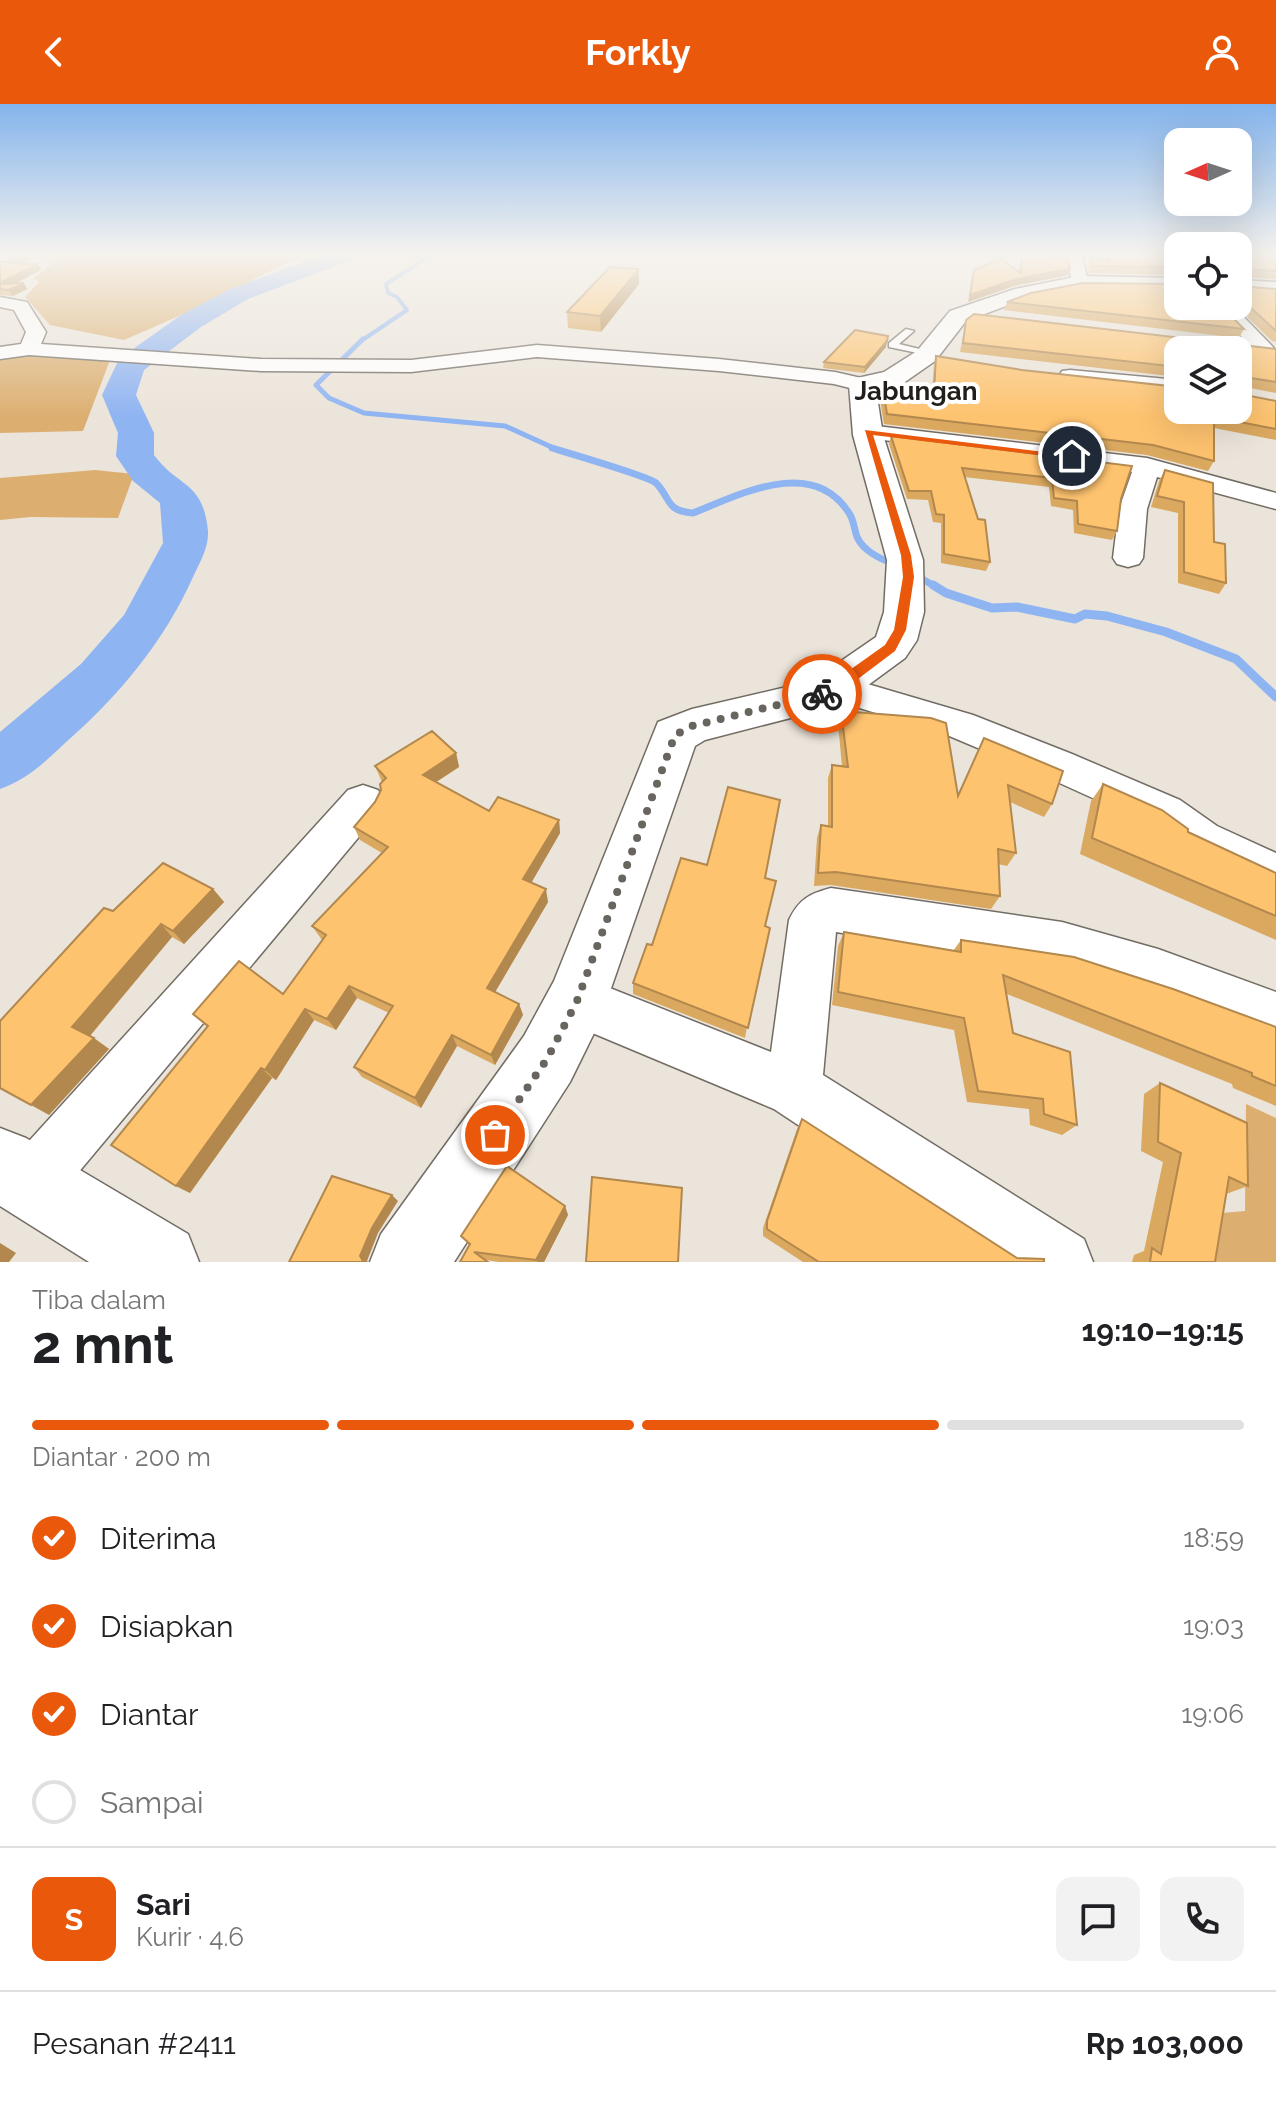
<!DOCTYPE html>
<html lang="id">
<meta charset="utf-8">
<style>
body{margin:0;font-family:Raleway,sans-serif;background:#f2f2f2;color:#202124;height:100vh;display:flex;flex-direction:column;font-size:30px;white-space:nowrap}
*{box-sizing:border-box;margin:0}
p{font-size:26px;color:#757577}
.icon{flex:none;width:44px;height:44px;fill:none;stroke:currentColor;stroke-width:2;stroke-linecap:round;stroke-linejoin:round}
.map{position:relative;height:1158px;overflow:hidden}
.side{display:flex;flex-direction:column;background:#fff;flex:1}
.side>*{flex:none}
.needle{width:52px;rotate:267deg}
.tools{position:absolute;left:1164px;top:24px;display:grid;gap:16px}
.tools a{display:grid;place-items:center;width:88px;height:88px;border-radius:16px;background:#fff;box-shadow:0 8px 32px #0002;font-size:40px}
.pin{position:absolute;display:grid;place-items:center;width:68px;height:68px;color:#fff;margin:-34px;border:4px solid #fff;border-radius:50%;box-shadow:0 2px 8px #0007}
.courier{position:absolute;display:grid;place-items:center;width:80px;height:80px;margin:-40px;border:6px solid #ea580c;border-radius:50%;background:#fff;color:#222;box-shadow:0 2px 10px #0007}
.summary em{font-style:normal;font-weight:700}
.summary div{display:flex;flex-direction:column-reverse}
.summary{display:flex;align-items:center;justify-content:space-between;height:136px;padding:0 32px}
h1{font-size:52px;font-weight:700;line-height:60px}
.bar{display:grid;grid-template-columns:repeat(4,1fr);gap:12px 8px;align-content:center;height:96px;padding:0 32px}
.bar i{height:10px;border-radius:6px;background:#e0e0e0}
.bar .on{background:#ea580c}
.bar p{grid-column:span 4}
.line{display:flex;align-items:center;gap:20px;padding:0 32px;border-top:2px solid #e0e0e0}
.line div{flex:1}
.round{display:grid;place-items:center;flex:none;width:84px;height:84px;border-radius:16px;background:#f2f2f2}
ol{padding:0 32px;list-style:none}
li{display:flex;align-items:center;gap:24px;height:88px}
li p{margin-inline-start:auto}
li .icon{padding:8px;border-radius:50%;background:#ea580c;color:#fff;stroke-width:4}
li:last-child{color:#757577}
li i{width:44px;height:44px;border:4px solid #e0e0e0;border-radius:50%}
header{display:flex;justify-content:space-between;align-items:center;height:104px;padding:0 32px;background:#ea580c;color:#fff;font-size:36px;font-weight:700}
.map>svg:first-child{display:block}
.green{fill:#dcaf71}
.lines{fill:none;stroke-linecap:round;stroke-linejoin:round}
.stream-far3{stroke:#8fb4f2;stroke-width:4}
.stream-far2{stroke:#8fb4f2;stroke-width:5}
.stream-far1{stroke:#8fb4f2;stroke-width:7}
.stream{stroke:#8fb4f2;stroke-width:9}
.river{fill:#8fb4f2;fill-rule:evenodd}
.service-casing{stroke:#726c64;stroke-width:3}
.minor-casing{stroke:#726c64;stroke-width:3}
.tertiary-casing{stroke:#726c64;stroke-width:3}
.service{fill:#fff;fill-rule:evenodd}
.minor{fill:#fff;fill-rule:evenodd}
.tertiary{fill:#fff;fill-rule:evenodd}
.wall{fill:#daa85f}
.shaded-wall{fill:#b2884e}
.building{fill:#fec36f;stroke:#b2884e;stroke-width:2}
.route{fill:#ea580c}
.done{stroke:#68645e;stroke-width:8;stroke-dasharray:0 14.4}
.labels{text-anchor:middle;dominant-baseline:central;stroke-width:8;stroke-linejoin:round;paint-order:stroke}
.far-district-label{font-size:26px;font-weight:bold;fill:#221f1b;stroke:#fff}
</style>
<header><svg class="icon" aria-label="back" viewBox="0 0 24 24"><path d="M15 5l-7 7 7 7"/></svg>Forkly<svg class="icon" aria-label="person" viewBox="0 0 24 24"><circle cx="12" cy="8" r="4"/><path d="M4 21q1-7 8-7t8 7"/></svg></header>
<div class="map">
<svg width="1276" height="1158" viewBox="0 0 1276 1158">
<rect width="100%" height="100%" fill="#ebe4da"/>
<g class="green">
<polygon points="50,151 315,151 286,159 193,206 124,236 50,221 25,193 39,178 34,174 53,159 44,155"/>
<polygon points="28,246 110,256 83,327 0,329 0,250"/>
<polygon points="95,366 134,370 118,414 31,413 0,416 0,374"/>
<polygon points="1246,1000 1276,1014 1276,1158 1213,1158 1221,1109 1245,1107"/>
</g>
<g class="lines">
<polyline class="stream-far3" points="361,237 407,206 397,193 388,189 386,180 431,151"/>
<polyline class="stream-far2" points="363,235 316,281 329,294 364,309 505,322 558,346"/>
<g class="stream-far1">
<path d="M552,344C568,349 648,372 656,379C671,394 665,407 693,409C741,390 813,352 849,409C854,416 854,425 857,433C864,448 881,455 896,461"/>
<polyline points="912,469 936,483"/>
</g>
<polyline class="stream" points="933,481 946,489 992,504 1017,503 1075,515 1085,510 1107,512 1166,528 1236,555 1276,593"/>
<path class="river" d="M323,151H355L351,156L248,195L201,223L144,266L136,291L154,329V351C178,384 203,376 208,427C209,443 200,458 193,473C164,538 118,593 64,640C44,659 26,676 0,685V628L81,560L124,511L163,439L160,399L133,377L116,352L118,329L102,291L119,255L181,211L230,185Z"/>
<g class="service-casing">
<polygon id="service" points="906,225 914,227 899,240 932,248 932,252 889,243 889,239"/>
</g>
<g class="minor-casing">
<g id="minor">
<polygon points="0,151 14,154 16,157 8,162 0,161"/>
<polygon points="1067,151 1082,151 1088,178 1086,182 1080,183 1072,178"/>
<polygon points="0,193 27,198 46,228 41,240 261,255 411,256 537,241 719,255 835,268 870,276 873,281 862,287 834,280 719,267 537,253 411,268 261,267 29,251 0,255 0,243 21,240 26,228 14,206 0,203"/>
<polygon points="1212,202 1233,202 1272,242 1275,246 1272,250 1258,250"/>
<polygon points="1070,266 1178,276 1178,290 1062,277 1059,272 1062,267"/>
<polygon points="868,321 1147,354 1276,389 1276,405 1157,373 1147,405 1143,454 1139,460 1128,463 1117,460 1113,454 1119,405 1132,368 860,333 856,328 860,323"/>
<polygon points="837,571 973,611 1072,650 1180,696 1217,722 1276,749 1276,790 1187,748 1150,720 1044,672 947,631 824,593 819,584 824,575"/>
<polygon points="363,681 378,686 384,698 378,710 52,1100 31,1109 10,1100 1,1079 10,1058 348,686"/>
<path d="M831,784L1062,818L1158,845L1276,888V940L1158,895L1062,864L836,828L823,971L1084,1135L1093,1158H1005L774,1005L559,915L551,897L559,879L577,871L771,948L789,816C799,795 809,790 831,784Z"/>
</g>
</g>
<g class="tertiary-casing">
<g id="tertiary">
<polygon points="1080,172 1178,174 1178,186 1080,184 1027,194 966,217 935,257 902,280 876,286 883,331 923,456 924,508 917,536 905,554 841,601 705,636 695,642 599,919 570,978 454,1158 370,1158 381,1130 524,932 554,877 658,618 692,605 812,577 876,533 884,508 887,456 853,331 849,281 853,275 884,268 917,247 950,207 1015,185"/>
<polygon points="1238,176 1276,178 1276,190 1238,188"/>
<polygon points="0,1024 26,1034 188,1130 199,1158 89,1158 0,1102"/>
</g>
</g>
<use href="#service" class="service"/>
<use href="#minor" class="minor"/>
<use href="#tertiary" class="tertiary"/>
</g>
<g class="wall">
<polygon points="11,151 39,151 22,159 41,166 15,179 24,179 27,185 13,192 0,191 0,158 6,158 14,151"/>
<polygon points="1021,151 1044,151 1044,152 1068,171 1014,182 968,198 974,166 1019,168"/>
<polygon points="1104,151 1178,151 1178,171 1089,169 1088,163 1091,155 1105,157"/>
<polygon points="1238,151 1276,151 1276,175 1239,173 1240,182 1276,185 1276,238 1272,237 1236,202 1238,202"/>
<polygon points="639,180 601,228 568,224 567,208"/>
<polygon points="1007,198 1244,225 1239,234 1004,206"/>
<polygon points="966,216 1276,245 1276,289 1240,282 1240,290 1276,297 1276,336 1214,324 1214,357 1208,367 1147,351 884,320 879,289 882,279 932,288 934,261 936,252 1238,306 1178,246 1178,273 960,248"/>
<polygon points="886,243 864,269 823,264 824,258"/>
<polygon points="891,332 1132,362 1121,395 1117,427 1112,436 1074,429 1073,406 1051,402 1049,383 964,373 990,458 986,467 941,459 941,419 933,418 928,396 907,395 889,340"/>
<polygon points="1165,366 1214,438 1226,479 1219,490 1178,479 1178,409 1151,403 1159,377"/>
<polygon points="841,607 958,691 984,634 1052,700 1044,713 1010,698 1016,749 1007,762 998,760 1000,792 991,805 831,781 814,782 817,734 821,721 828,722 828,674 832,661 842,662 838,620"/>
<polygon points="456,649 459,663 436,678 489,707 559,716 560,729 531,779 548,798 495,888 519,900 523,911 495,961 457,942 421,1004 362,973 354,963 389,909 357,894 336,926 314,916 276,976 272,974 190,1089 176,1082 207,923 193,910 283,890 322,836 312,822 382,749 360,736 354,723 375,698 381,686 382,678 375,662"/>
<polygon points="1103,680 1188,728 1276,769 1276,836 1080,750 1091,697"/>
<polygon points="707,761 765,774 765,822 745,934 633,890 633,879 652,841"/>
<polygon points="213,785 224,798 184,840 172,833 90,932 109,945 49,1011 113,807"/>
<polygon points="844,828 953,847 961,836 1276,923 1276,1002 1233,984 1232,980 1007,890 1013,929 1077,1021 1062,1031 1030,1021 1029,1005 967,998 954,926 832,901 838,842"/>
<polygon points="1160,979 1248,1082 1226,1090 1215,1158 1132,1158 1134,1151 1144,1147 1163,1058 1141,1047 1144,990"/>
<polygon points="802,1015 1017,1154 1044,1158 803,1158 763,1132 763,1124 797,1025"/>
<polygon points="565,1102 568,1111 544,1158 499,1158 486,1156 460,1158 469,1141 461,1132"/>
</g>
<g class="shaded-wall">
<polygon points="25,151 39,151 11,165 8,159"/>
<polygon points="38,160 41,166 3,186 0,179"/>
<polygon points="639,165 639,180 601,228 600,212"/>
<polygon points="1070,165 1068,171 1014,182 968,198 970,191 1016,175"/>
<polygon points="24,179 27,185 13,192 9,186"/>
<polygon points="887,237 886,243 864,269 865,263"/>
<polygon points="456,649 459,663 427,684 423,671"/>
<polygon points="559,716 560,729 526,788 523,775"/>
<polygon points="213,785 224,798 184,840 173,827"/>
<polygon points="546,785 548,798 491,895 487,884"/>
<polygon points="161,820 172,833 88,934 72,923"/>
<polygon points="349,882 357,894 336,926 327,915"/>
<polygon points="519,900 523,911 495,961 491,951"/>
<polygon points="305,905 314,916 276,976 265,966"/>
<polygon points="452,931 457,942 421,1004 415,994"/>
<polygon points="94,934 109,945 49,1011 31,1001"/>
<polygon points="261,964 272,974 190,1089 176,1082"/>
<polygon points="392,1091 398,1097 378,1129 367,1157 368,1158 363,1158 360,1152 372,1124"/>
<polygon points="565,1102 568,1111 544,1158 538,1158 536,1156"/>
<polygon points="0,1139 16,1149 9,1158 0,1158"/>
</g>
<g class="building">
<polygon points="14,151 25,151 8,159 38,160 0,179 0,158 6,158"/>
<polygon points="1022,151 1044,151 1044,152 1068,154 1070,165 1016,175 970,191 974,166 1000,155 1021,169"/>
<polygon points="1108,151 1178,151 1178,163 1092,162 1091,155 1109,157"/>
<polygon points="1238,151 1276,151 1276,167 1242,165 1239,168 1240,182 1276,185 1276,227 1238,192"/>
<polygon points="610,163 639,165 600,212 567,208"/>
<polygon points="24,179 9,186 0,185 0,180"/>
<polygon points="1083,179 1178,180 1178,202 1221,202 1244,225 1007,198 1031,189"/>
<polygon points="974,210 1276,245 1276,278 1244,273 1240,276 1240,290 1276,297 1276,325 1214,313 1214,357 1153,341 887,310 882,279 934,288 936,252 1022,266 1178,283 1178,306 1238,306 1238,246 1178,246 1178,263 963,239 966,216"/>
<polygon points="855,226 888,232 887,237 865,263 824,258"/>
<polygon points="891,332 1132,362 1121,395 1117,427 1078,420 1077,397 1054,394 1052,374 962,364 978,415 985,416 990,458 944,450 944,411 936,410 931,387 909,387"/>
<polygon points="1165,366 1213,379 1214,438 1225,440 1226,479 1184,468 1184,398 1157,392"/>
<polygon points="841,607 931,614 946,619 958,692 984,634 1063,667 1052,700 1008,681 1016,749 998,745 1000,792 836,768 818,769 821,721 832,723 832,661 848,663"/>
<polygon points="432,627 456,649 423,671 489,707 498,693 559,716 523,775 546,785 487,884 519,900 491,951 452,931 415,994 354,963 393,902 349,882 327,915 305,905 265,966 261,964 176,1082 111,1041 208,922 193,910 239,857 283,890 326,831 312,822 388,743 354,723 375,698 381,686 380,680 386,674 375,662"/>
<polygon points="1103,680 1162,706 1188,725 1188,728 1276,769 1276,812 1092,734"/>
<polygon points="728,683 780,696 765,774 776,777 765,822 770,824 748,924 633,879 647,840 652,841 681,754 707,761"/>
<polygon points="163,759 213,785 173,827 161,820 72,923 94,934 31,1001 0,984 0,917 104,804 113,807"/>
<polygon points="844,828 961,848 961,836 1074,853 1173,885 1276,923 1276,982 1252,972 1252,969 1003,871 1013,929 1070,948 1077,1021 1044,1010 1043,995 978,987 964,914 838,888"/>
<polygon points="1160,979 1247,1019 1248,1082 1229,1073 1215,1158 1150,1158 1152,1144 1161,1150 1181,1049 1158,1038"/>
<polygon points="802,1015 1017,1154 1044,1155 1044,1158 819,1158 767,1125 767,1117"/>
<polygon points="507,1062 565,1102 536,1156 474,1148 488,1158 460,1158 470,1140 461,1132"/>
<polygon points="332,1072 392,1091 372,1124 360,1152 363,1157 363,1158 289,1158"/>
<polygon points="592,1073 682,1084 678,1158 586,1158"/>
</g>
<linearGradient id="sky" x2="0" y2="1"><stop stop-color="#84b4ec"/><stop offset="0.48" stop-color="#f6f3ee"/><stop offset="1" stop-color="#f6f3ee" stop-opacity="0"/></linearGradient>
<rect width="1276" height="313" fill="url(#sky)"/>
<polygon class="route" points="865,326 1076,352 1072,355 873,331 911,451 914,473 906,526 895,547 842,587 822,595 816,590 885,541 894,526 903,473 901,451"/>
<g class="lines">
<polyline class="done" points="495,1031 547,955 577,897 675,631 692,622 822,590"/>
</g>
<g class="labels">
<g class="far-district-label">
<text x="916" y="287">Jabungan</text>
</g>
</g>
</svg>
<div class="tools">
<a><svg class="needle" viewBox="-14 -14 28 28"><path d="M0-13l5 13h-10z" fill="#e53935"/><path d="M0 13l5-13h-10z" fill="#757577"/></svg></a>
<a><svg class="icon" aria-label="locate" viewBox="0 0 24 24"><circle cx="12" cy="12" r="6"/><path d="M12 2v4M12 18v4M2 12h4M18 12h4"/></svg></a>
<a><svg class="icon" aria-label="layers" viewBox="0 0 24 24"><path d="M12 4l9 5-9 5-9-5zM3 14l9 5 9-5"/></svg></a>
</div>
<div class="pin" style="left:495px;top:1031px;background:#ea580c"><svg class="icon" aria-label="bag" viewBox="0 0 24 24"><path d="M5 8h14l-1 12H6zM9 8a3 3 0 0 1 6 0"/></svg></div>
<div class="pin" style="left:1072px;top:352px;background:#1f2937"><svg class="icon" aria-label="home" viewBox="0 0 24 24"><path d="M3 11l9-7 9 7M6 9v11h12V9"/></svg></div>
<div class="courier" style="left:822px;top:590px"><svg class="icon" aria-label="bike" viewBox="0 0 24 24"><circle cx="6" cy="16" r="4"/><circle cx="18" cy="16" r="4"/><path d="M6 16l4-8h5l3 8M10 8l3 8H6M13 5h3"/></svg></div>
</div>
<section class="side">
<div class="summary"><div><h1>2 mnt</h1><p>Tiba dalam</p></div><em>19:10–19:15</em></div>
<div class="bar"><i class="on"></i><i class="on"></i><i class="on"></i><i></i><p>Diantar · 200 m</p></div>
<ol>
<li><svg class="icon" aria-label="check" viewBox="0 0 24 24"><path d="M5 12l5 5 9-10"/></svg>Diterima<p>18:59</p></li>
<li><svg class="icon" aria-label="check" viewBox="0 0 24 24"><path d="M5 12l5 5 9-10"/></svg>Disiapkan<p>19:03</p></li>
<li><svg class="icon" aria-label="check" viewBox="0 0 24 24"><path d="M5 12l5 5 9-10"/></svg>Diantar<p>19:06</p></li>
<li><i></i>Sampai</li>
</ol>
<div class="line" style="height:144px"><b class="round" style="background:#ea580c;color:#fff">S</b><div><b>Sari</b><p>Kurir · 4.6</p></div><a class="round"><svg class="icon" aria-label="chat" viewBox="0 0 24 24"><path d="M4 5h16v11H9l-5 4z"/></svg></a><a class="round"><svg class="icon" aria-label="phone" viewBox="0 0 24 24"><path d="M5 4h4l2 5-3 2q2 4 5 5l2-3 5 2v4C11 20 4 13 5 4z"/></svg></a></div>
<div class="line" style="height:104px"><div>Pesanan #2411</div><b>Rp 103,000</b></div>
</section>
